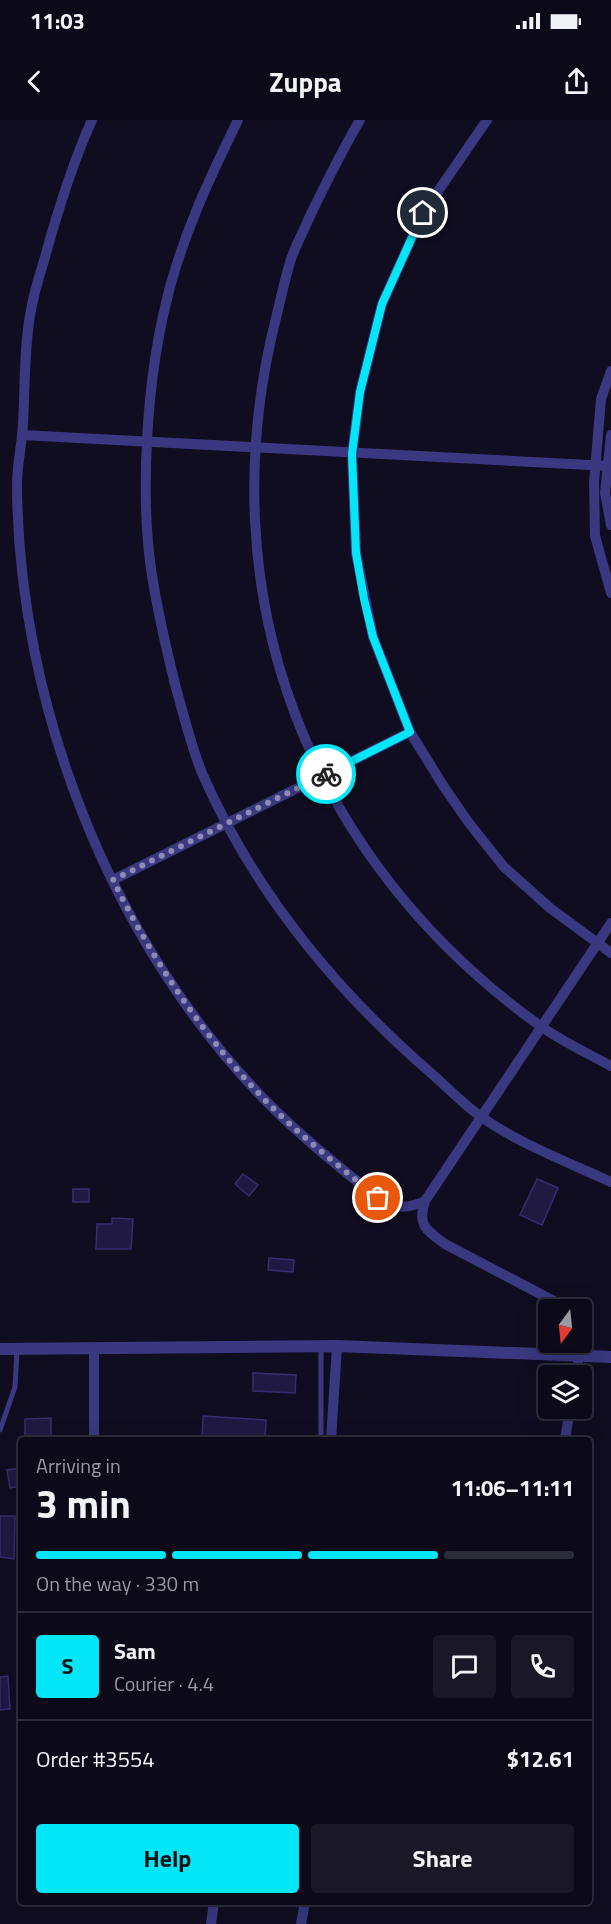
<!DOCTYPE html>
<meta charset="utf-8">
<style>
body{margin:0;font-family:"Titillium Web",sans-serif;background:#1a1826;color:#f1f3f6;height:100vh;display:flex;flex-direction:column;font-size:22px;white-space:nowrap}
*{box-sizing:border-box;margin:0}
p{font-size:20px;color:#9a9aa2}
.icon{flex:none;width:33px;height:33px;fill:none;stroke:currentColor;stroke-width:2;stroke-linecap:round;stroke-linejoin:round}
.map{position:relative;flex:1;overflow:hidden}
.drawer{position:absolute;left:18px;top:1317px;width:574px;height:468px;display:flex;flex-direction:column;background:#0c0a19;border-radius:6px;box-shadow:0 6px 24px #0002,0 0 0 2px #2c2b38}
.drawer>*{flex:none}
.needle{width:39px;rotate:195deg}
.fabs{position:absolute;left:538px;top:1179px;display:grid;gap:12px}
.fabs a{display:grid;place-items:center;width:54px;height:54px;border-radius:6px;background:#0c0a19;box-shadow:0 6px 24px #0002,0 0 0 2px #2c2b38;font-size:30px}
.pin{position:absolute;display:grid;place-items:center;width:51px;height:51px;color:#fff;margin:-26px;border:3px solid #fff;border-radius:50%;box-shadow:0 2px 6px #0007}
.courier{position:absolute;display:grid;place-items:center;width:60px;height:60px;margin:-30px;border:4px solid #02e6f7;border-radius:50%;background:#fff;color:#222;box-shadow:0 2px 8px #0007}
.head em{font-style:normal;font-weight:700}
.head div{display:flex;flex-direction:column-reverse}
.head{display:flex;align-items:center;justify-content:space-between;height:102px;padding:0 18px}
h1{font-size:39px;font-weight:700;line-height:45px}
.bar{display:grid;grid-template-columns:repeat(4,1fr);gap:9px 6px;align-content:center;height:72px;padding:0 18px}
.bar i{height:8px;border-radius:4px;background:#2c2b38}
.bar .on{background:#02e6f7}
.bar p{grid-column:span 4}
.line{display:flex;align-items:center;gap:15px;padding:0 18px;border-top:2px solid #2c2b38}
.line div{flex:1}
.round{display:grid;place-items:center;flex:none;width:63px;height:63px;border-radius:6px;background:#1a1826}
.action{display:flex;gap:12px;margin-top:auto;padding:12px 18px}
.action a{flex:1;height:69px;border-radius:6px;background:#02e6f7;color:#111;font-size:24px;font-weight:700;line-height:69px;text-align:center}
.action a+a{background:#1a1826;color:#f1f3f6}
.status{display:flex;justify-content:space-between;align-items:center;height:42px;padding:0 30px;background:#0c0a19;direction:ltr}
.status svg{height:16px;fill:currentColor}
header{display:flex;justify-content:space-between;align-items:center;height:78px;padding:0 18px;background:#0c0a19;font-size:27px;font-weight:700}
.map>svg:first-child{display:block}
.building{fill:#201942;stroke:#372c6e;stroke-width:1.5}
.lines{fill:none;stroke-linecap:round;stroke-linejoin:round}
.service{stroke:#393880;stroke-width:5}
.minor{stroke:#393880;stroke-width:10}
.tertiary{stroke:#393880;stroke-width:12}
.done{stroke:#8e8ab1;stroke-width:6;stroke-dasharray:0 10.8}
.route{stroke:#02e6f7;stroke-width:8}
</style>
<div class="status"><b>11:03</b><svg viewBox="0 0 49 12"><path d="M0 12V9h3v3zM5 12V6h3v6zM10 12V3h3v9zM15 12V0h3v12zM26 1h20v11H26zM47 4h2v5h-2z"/></svg></div>
<header><svg class="icon" aria-label="back" viewBox="0 0 24 24"><path d="M15 5l-7 7 7 7"/></svg>Zuppa<svg class="icon" aria-label="share" viewBox="0 0 24 24"><path d="M12 15V3M7 8l5-5 5 5M5 13v7h14v-7"/></svg></header>
<div class="map">
<svg width="611" height="1804" viewBox="0 0 611 1804">
<rect width="100%" height="100%" fill="#100d21"/>
<g class="building">
<polygon points="243,1054 258,1065 249,1076 235,1064"/>
<polygon points="537,1059 558,1068 542,1105 520,1095"/>
<rect x="73" y="1069" width="16" height="13"/>
<polygon points="112,1098 133,1099 131,1129 96,1129 97,1104 112,1104"/>
<polygon points="269,1138 294,1140 293,1152 268,1150"/>
<polygon points="253,1253 296,1255 295,1273 253,1271"/>
<polygon points="203,1296 266,1300 265,1320 202,1320"/>
<polygon points="51,1298 51,1317 45,1317 44,1320 25,1318 25,1299"/>
<polygon points="20,1348 21,1366 10,1368 7,1350"/>
<polygon points="0,1396 15,1396 14,1439 0,1437"/>
<polygon points="8,1556 10,1589 0,1590 0,1557"/>
</g>
<g class="lines">
<g class="service">
<polyline points="321,1226 321,1320"/>
<polyline points="0,1310 15,1267 17,1230"/>
</g>
<g class="minor">
<path d="M92,0C72,44 58,90 45,137C40,154 34,172 31,190C24,225 25,268 23,304C22,324 17,345 17,364C18,584 110,821 264,979C299,1015 339,1047 378,1078C398,1088 404,1090 425,1081"/>
<path d="M238,0C209,59 181,119 166,183C147,261 140,370 151,449C157,489 166,528 176,568C184,596 191,626 202,653C254,772 335,870 432,954C448,968 463,984 480,996C519,1024 568,1042 611,1062"/>
<path d="M360,0C341,32 325,65 309,98C303,112 296,125 291,139C285,158 281,178 276,198C206,475 308,739 539,905C561,921 587,933 611,946"/>
<polyline points="487,0 423,93 382,184 360,272 352,334 356,433 373,517 410,612 444,667 469,703 504,747 550,788 611,833"/>
<polyline points="611,251 601,279 594,362 595,416 611,473"/>
<polyline points="22,315 608,346"/>
<polyline points="611,315 605,373 611,405"/>
<polyline points="113,760 410,612"/>
<path d="M571,1190L445,1124C426,1110 417,1105 425,1081L611,803"/>
<polyline points="94,1228 94,1320"/>
<polyline points="578,1237 578,1256"/>
<polyline points="331,1320 337,1226"/>
<polyline points="565,1320 570,1288"/>
<polyline points="211,1804 214,1782"/>
<polyline points="301,1804 305,1782"/>
</g>
<polyline class="tertiary" points="0,1229 337,1226 611,1237"/>
</g>
<g class="lines">
<path class="done" d="M326,654L113,760C152,839 203,916 264,979C299,1015 339,1046 378,1078"/>
<polyline class="route" points="326,654 410,612 373,517 364,479 356,433 352,334 360,272 382,184 423,93"/>
</g>
</svg>
<div class="fabs">
<a><svg class="needle" viewBox="-14 -14 28 28"><path d="M0-13l5 13h-10z" fill="#e53935"/><path d="M0 13l5-13h-10z" fill="#9a9aa2"/></svg></a>
<a><svg class="icon" aria-label="layers" viewBox="0 0 24 24"><path d="M12 4l9 5-9 5-9-5zM3 14l9 5 9-5"/></svg></a>
</div>
<div class="pin" style="left:378px;top:1078px;background:#ea580c"><svg class="icon" aria-label="bag" viewBox="0 0 24 24"><path d="M5 8h14l-1 12H6zM9 8a3 3 0 0 1 6 0"/></svg></div>
<div class="pin" style="left:423px;top:93px;background:#1f2937"><svg class="icon" aria-label="home" viewBox="0 0 24 24"><path d="M3 11l9-7 9 7M6 9v11h12V9"/></svg></div>
<div class="courier" style="left:326px;top:654px"><svg class="icon" aria-label="bike" viewBox="0 0 24 24"><circle cx="6" cy="16" r="4"/><circle cx="18" cy="16" r="4"/><path d="M6 16l4-8h5l3 8M10 8l3 8H6M13 5h3"/></svg></div>
<section class="drawer">
<div class="head"><div><h1>3 min</h1><p>Arriving in</p></div><em>11:06–11:11</em></div>
<div class="bar"><i class="on"></i><i class="on"></i><i class="on"></i><i></i><p>On the way · 330 m</p></div>
<div class="line" style="height:108px"><b class="round" style="background:#02e6f7;color:#111">S</b><div><b>Sam</b><p>Courier · 4.4</p></div><a class="round"><svg class="icon" aria-label="chat" viewBox="0 0 24 24"><path d="M4 5h16v11H9l-5 4z"/></svg></a><a class="round"><svg class="icon" aria-label="phone" viewBox="0 0 24 24"><path d="M5 4h4l2 5-3 2q2 4 5 5l2-3 5 2v4C11 20 4 13 5 4z"/></svg></a></div>
<div class="line" style="height:78px"><div>Order #3554</div><b>$12.61</b></div>
<div class="action"><a>Help</a><a>Share</a></div>
</section>
</div>
